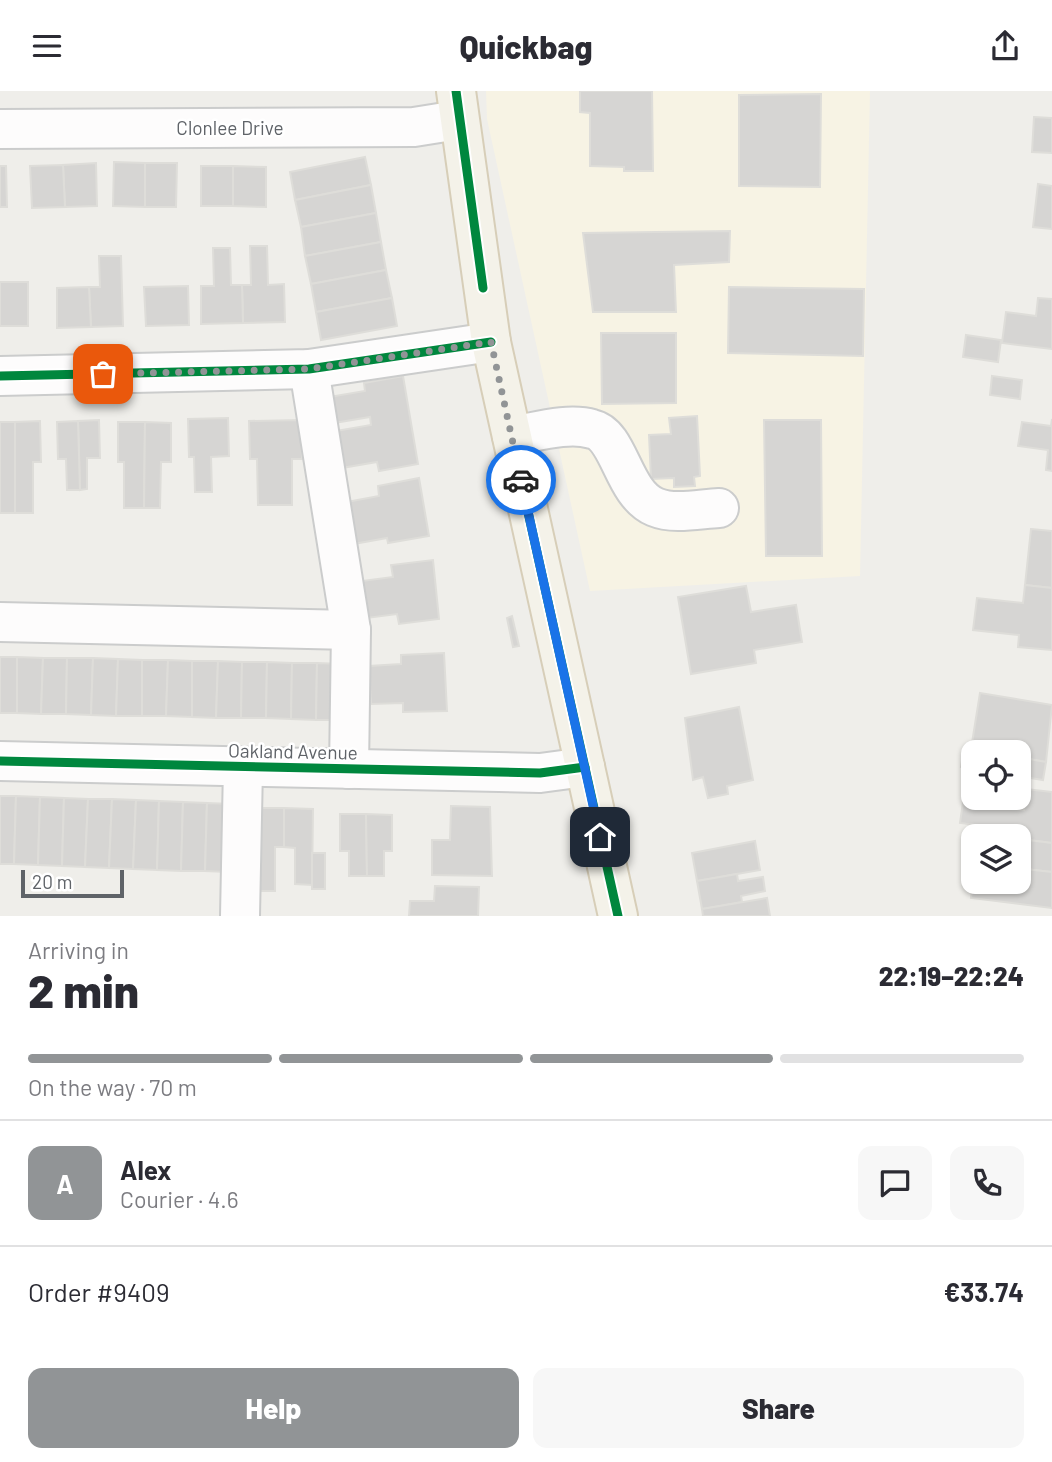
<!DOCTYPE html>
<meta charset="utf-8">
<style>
body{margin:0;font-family:Barlow,sans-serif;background:#f7f7f7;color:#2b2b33;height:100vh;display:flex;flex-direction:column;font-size:26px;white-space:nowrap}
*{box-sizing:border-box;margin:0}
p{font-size:23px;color:#7c7c81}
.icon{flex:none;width:38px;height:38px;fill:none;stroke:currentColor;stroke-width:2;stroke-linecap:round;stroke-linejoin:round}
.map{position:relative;height:825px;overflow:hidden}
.panel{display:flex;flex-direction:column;background:#fff;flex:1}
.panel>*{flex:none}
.buttons{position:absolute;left:961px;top:649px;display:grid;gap:14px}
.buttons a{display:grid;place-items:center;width:70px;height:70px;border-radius:14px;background:#fff;box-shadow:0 2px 5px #0004;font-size:35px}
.scale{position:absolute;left:21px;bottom:18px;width:103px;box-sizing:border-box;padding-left:7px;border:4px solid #5f6368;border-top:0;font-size:19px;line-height:24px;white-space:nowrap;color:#5f6368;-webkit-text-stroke:5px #fff;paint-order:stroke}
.pin{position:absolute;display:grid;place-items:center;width:60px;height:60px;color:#fff;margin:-30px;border-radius:14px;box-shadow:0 4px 10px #0006}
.courier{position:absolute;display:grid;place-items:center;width:70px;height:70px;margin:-35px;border:5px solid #1a73e8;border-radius:50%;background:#fff;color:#222;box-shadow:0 2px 9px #0007}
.overview em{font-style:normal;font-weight:800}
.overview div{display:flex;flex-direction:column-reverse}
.overview{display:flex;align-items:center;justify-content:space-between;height:119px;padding:0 28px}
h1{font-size:46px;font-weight:800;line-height:52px}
.bar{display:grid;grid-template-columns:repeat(4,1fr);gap:10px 7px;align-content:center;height:84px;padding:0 28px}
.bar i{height:9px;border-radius:5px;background:#e1e1e2}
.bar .selected{background:#919496}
.bar p{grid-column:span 4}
.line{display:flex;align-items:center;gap:18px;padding:0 28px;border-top:2px solid #e1e1e2}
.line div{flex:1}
.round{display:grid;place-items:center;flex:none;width:74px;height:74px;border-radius:14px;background:#f7f7f7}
.cta{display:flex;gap:14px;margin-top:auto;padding:14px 28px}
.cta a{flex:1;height:80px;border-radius:14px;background:#919496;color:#fff;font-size:28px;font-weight:800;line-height:80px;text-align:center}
.cta a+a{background:#f7f7f7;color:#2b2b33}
header{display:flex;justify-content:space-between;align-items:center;height:91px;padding:0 28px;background:#fff;font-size:32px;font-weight:800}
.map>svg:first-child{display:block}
.commercial{fill:#f7f3e4}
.building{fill:#d6d5d3;stroke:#deddd9;stroke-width:2}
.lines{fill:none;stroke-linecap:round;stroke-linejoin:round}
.minor-casing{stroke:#cbcccc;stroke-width:42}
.major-casing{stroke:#d7ceb8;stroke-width:42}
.minor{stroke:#fdfcfc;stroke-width:38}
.major{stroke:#f4f2e9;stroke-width:38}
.cycleway-casing{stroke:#fff;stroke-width:13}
.cycleway{stroke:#00873e;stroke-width:9}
.done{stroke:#919496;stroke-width:7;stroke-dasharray:0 12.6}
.route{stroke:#1a73e8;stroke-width:9}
.labels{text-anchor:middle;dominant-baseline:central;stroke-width:5;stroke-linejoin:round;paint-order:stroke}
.street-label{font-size:19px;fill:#5f6368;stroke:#fff}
</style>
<header><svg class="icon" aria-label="menu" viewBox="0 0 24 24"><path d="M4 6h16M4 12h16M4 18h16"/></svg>Quickbag<svg class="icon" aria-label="share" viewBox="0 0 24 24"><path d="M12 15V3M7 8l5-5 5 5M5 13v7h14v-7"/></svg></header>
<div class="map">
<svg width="1052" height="825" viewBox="0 0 1052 825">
<rect width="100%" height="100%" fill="#efeeea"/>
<polygon class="commercial" points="486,0 870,0 860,485 590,500 487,28"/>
<g class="building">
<polygon points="580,0 652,0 653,80 624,80 624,76 590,75 590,22 580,21"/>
<polygon points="821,3 820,96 739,95 739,4"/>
<polygon points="1034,26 1052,27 1052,62 1032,61"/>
<polygon points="365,66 371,94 295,109 290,81"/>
<polygon points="114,71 145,72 145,116 113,115"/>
<polygon points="96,72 97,115 65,116 63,74"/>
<polygon points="145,72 177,72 176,116 145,116"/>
<polygon points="63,74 65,116 32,117 30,75"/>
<polygon points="0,75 6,75 7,116 0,116"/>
<rect x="201" y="75" width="32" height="40"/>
<polygon points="233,75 266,76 266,116 233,115"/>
<polygon points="1038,93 1052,95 1052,138 1033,136"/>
<polygon points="371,94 376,122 301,136 295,109"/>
<polygon points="376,122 381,151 305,165 301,136"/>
<polygon points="730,140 729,171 674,174 676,221 593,221 583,142"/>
<polygon points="381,151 386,179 311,193 305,165"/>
<polygon points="250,155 267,155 268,194 284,193 285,231 243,232 242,194 251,194"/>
<polygon points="213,157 230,157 231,194 242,194 243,232 201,233 201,195 214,195"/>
<polygon points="99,165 121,165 123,235 91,236 89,196 100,196"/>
<polygon points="386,179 392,207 316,221 311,193"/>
<rect x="0" y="191" width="28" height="44"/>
<polygon points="188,195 189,234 146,235 144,196"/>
<polygon points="89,196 91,236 57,237 57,197"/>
<polygon points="729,196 864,198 863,265 728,262"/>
<polygon points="392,207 397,235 321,249 316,221"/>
<polygon points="1038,207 1052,208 1052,258 1002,252 1006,221 1036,225"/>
<polygon points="601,242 676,242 676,312 602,313"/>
<polygon points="966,244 1001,249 998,271 963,266"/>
<polygon points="403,285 418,373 379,380 377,371 336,378 330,341 371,334 370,326 328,333 323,307 365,300 364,292"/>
<polygon points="992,285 1022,289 1020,308 990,304"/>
<polygon points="697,325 700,385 694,386 695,395 674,396 674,387 651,388 649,344 671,343 669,327"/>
<polygon points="228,327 229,365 211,366 212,401 195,401 194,366 189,366 188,328"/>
<polygon points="1052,328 1052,380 1046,379 1048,359 1018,355 1022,331 1051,335"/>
<polygon points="99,329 100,367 87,367 87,398 80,399 78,330"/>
<polygon points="301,329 302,368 292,368 292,414 258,414 257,368 250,368 249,330"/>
<polygon points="764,329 821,329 822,465 766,465"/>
<polygon points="40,330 41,371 33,371 33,422 15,422 15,331"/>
<polygon points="78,330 80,399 67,399 66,368 58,368 57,331"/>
<rect x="0" y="331" width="15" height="91"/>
<polygon points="118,331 145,331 144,417 124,417 124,371 118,371"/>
<polygon points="145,331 171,332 171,371 161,371 160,417 144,417"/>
<polygon points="419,387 429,445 388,452 387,447 348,454 341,412 379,405 378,395"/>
<polygon points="1031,438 1052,440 1052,497 1025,494"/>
<polygon points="433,469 439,528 399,533 397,523 359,528 354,491 393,486 391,474"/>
<polygon points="1025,494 1052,497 1052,559 1018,556 1019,544 973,539 977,507 1023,512"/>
<polygon points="746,495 751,521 796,514 802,551 754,559 756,572 691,583 678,506"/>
<polygon points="512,525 519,555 513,556 507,527"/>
<polygon points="444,562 447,620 403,621 403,612 371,613 369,575 401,573 401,564"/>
<rect x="0" y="566" width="17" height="56"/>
<polygon points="17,566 43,567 41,623 17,622"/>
<polygon points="43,567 67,567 66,623 41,623"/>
<polygon points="67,567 93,567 91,624 66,623"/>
<polygon points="93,567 118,568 116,625 91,624"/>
<polygon points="118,568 142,569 142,625 116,625"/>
<polygon points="142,569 168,569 166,625 142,625"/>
<polygon points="168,569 192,570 192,626 166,625"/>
<polygon points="192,570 218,570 216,627 192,626"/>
<polygon points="218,570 242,571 241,627 216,627"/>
<polygon points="242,571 267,571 266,627 241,627"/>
<polygon points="267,571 292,572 291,628 266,627"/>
<polygon points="292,572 317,572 316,629 291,628"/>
<polygon points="317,572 342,573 341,629 316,629"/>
<polygon points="980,602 1052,614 1046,671 1018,666 1018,662 971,658"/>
<polygon points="739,616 753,689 727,695 728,703 708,707 703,686 693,689 685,627"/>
<polygon points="964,657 971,658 990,662 973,662 973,678 961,676"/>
<polygon points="1018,666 1046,671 1043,689 1018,685"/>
<polygon points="1026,698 1052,701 1052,752 984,743 985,735 960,732 963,711 1024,719"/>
<polygon points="0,705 16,705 14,773 0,773"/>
<polygon points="16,705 40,706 38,774 14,773"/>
<polygon points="40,706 64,707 62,775 38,774"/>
<polygon points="64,707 88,708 85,776 62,775"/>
<polygon points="88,708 112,708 109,777 85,776"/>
<polygon points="112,708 136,709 133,778 109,777"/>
<polygon points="136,709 159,710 157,779 133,778"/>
<polygon points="159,710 183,711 181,780 157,779"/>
<polygon points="183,711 207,712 205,780 181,780"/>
<polygon points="207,712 231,713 228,781 205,780"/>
<polygon points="451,715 490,716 492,785 432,784 432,749 450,749"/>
<polygon points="256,717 284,717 284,756 275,756 275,800 257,800"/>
<polygon points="284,717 313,718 312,794 295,793 295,757 284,756"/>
<polygon points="340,723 366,723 367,785 349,785 349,760 340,760"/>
<polygon points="366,723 392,724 392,760 384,760 384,785 367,785"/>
<polygon points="1028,749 1052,752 1052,781 1025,778 1025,773 1018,773 1018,757 1027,758"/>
<polygon points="755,750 760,779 697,790 692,762"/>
<rect x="312" y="762" width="13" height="36"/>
<polygon points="1025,778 1052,781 1052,817 971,807 973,791 1018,791 1018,781 1024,782"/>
<polygon points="737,783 738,790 763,786 765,800 741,805 742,811 702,818 697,790"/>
<polygon points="435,795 479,796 478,825 409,825 410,810 434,810"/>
<polygon points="767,807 770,825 703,825 702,818"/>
</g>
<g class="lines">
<g class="minor-casing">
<g id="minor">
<polyline points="0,38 414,36 458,29"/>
<polyline points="309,278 351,539 349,678"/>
<polyline points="0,285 309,278 491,251"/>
<path d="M512,345C536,341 568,331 592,338C620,344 622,402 655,416C674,424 699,418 719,417"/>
<polyline points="0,531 351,539"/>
<polyline points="0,670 540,682 585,676"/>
<polyline points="240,825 243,676"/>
</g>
</g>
<g class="major-casing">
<polyline id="major" points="456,0 491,251 618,825"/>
</g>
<use href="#minor" class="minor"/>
<use href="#major" class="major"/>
<g class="cycleway-casing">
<g id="cycleway">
<polyline points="456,0 483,197"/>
<polyline points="0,285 309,278 491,251"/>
<polyline points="526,412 618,825"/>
<polyline points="0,670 540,682 585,676"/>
</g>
</g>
<use href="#cycleway" class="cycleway"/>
</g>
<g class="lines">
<polyline class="done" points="103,283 309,278 491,251 521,389"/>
<polyline class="route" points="521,389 600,746"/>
</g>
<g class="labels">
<g class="street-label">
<text x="230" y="36">Clonlee Drive</text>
<text transform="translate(293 660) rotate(1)">Oakland Avenue</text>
</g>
</g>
</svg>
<div class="buttons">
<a><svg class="icon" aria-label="locate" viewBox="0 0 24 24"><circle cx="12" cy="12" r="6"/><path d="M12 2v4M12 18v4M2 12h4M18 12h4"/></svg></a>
<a><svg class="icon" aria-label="layers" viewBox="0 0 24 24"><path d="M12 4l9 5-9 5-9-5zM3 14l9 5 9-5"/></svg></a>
</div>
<div class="scale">20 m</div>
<div class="pin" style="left:103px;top:283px;background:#ea580c"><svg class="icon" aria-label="bag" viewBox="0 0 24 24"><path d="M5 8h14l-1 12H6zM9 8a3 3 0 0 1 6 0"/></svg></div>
<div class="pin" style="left:600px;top:746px;background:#1f2937"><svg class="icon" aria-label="home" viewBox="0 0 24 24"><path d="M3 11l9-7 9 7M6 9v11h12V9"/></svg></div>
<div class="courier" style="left:521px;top:389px"><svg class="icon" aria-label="car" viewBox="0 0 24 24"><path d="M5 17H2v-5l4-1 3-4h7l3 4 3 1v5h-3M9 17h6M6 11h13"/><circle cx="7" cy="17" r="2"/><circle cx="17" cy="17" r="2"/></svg></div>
</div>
<section class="panel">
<div class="overview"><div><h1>2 min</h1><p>Arriving in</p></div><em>22:19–22:24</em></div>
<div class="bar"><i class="selected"></i><i class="selected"></i><i class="selected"></i><i></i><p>On the way · 70 m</p></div>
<div class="line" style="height:126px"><b class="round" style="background:#919496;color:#fff">A</b><div><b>Alex</b><p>Courier · 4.6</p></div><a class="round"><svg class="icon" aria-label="chat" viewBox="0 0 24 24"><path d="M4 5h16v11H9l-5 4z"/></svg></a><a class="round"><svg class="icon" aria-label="phone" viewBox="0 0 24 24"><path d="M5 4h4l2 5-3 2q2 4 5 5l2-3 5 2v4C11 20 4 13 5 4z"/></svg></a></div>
<div class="line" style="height:91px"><div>Order #9409</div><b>€33.74</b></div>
<div class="cta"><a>Help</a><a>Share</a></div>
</section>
